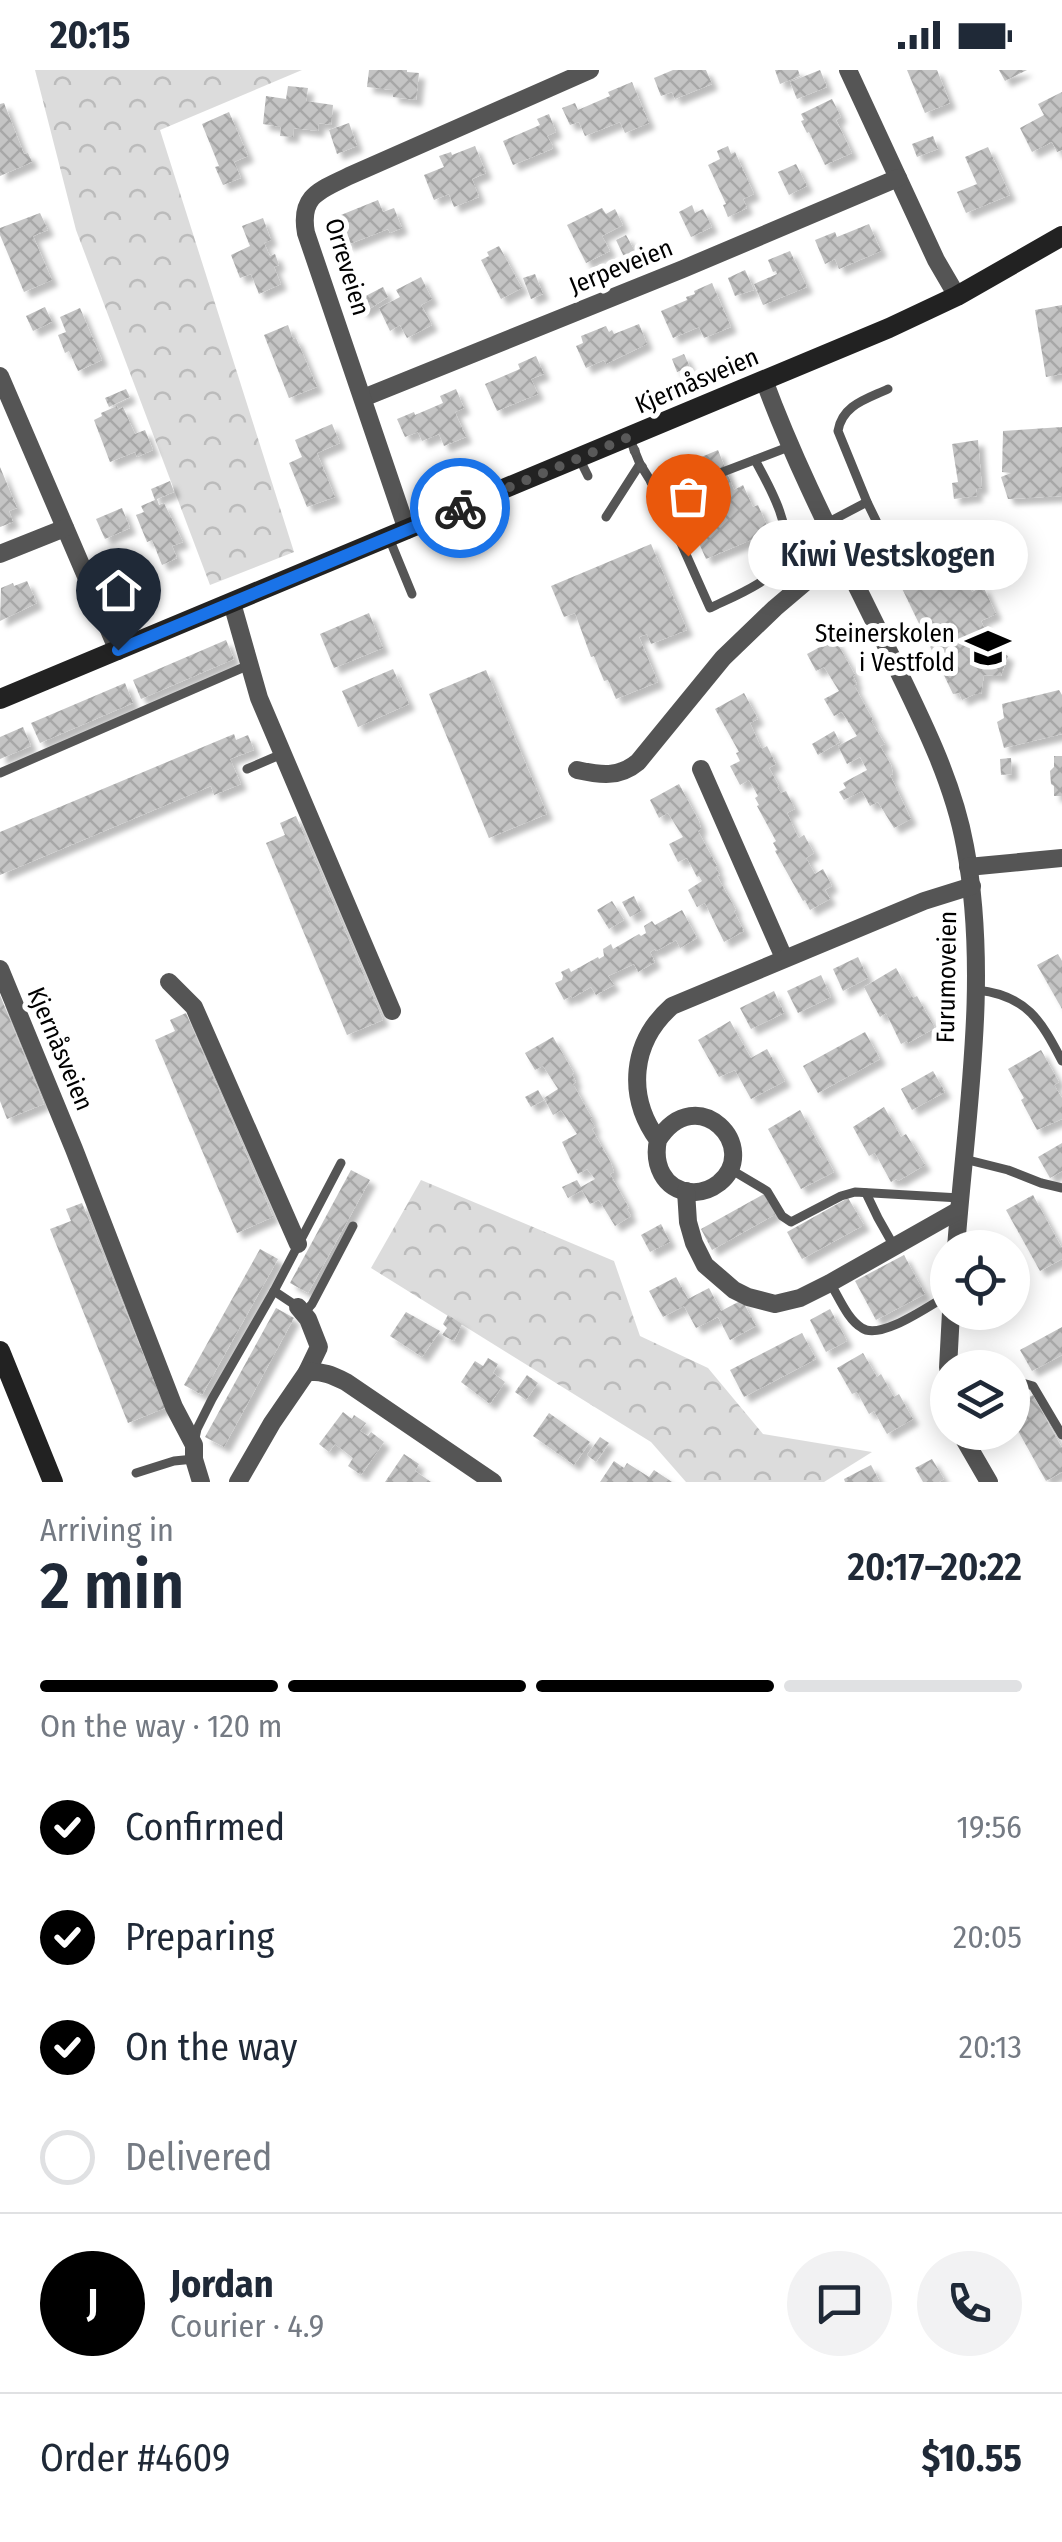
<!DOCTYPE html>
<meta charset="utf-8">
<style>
body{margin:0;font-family:"Fira Sans Condensed",sans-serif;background:#f2f2f3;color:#1f2937;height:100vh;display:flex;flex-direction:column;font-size:38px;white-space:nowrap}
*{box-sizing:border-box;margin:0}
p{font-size:32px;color:#747a83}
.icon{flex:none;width:55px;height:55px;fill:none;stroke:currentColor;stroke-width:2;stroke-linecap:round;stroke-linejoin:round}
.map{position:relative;height:1412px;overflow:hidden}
.sheet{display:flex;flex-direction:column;background:#fff;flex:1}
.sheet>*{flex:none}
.buttons{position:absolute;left:930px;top:1160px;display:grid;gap:20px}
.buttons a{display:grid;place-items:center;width:100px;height:100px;border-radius:50%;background:#fff;box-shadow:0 5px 25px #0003;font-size:50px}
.pin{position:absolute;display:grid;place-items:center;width:85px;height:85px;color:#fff;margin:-102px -42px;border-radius:50% 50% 50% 0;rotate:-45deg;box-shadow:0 0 10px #0007}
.pin .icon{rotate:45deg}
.courier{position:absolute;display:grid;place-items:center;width:100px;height:100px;margin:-50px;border:8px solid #1a73e8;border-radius:50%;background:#fff;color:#222;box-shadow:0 2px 12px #0007}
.bubble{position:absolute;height:70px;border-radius:35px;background:#fff;box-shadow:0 5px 25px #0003;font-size:32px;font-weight:600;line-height:70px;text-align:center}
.overview em{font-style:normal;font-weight:600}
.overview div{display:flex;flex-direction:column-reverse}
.overview{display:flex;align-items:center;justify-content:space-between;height:170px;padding:0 40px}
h1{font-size:65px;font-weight:600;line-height:75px}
.bar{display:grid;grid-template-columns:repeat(4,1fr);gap:15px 10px;align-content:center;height:120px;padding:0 40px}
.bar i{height:12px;border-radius:8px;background:#e0e1e3}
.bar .on{background:#000}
.bar p{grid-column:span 4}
.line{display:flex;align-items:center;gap:25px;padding:0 40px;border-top:2px solid #e0e1e3}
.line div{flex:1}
.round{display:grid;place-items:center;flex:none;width:105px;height:105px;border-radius:52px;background:#f2f2f3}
ol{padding:0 40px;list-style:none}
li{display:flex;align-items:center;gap:30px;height:110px}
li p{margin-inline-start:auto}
li .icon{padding:10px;border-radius:50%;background:#000;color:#fff;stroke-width:4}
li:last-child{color:#747a83}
li i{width:55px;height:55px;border:5px solid #e0e1e3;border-radius:50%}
.status{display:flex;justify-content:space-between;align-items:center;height:70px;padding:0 50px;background:#fff;direction:ltr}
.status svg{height:28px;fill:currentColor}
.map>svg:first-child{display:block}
.forest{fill:url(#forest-crowns)}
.building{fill:url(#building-cross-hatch);filter:url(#shadow)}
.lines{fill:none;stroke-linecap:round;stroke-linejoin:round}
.service{stroke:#555;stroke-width:9}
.minor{stroke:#555;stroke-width:18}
.secondary{stroke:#222;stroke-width:20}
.done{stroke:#595959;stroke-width:10;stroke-dasharray:0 18}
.route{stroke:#1a73e8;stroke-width:12}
.labels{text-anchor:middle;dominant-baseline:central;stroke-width:10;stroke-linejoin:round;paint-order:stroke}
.street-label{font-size:25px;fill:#000;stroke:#fff}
.poi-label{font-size:25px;fill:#000;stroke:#fff;text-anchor:end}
</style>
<div class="status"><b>20:15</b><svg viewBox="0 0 49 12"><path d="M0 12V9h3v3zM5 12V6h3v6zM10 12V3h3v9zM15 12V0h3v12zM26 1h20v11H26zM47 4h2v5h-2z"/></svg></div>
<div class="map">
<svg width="1062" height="1412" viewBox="0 0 1062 1412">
<defs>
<pattern id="forest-crowns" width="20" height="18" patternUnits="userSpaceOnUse" patternTransform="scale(2.5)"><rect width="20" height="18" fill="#dcdcdc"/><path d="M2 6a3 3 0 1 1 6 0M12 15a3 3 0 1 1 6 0" fill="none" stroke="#bbb"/></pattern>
<pattern id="building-cross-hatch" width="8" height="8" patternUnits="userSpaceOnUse" patternTransform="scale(2.5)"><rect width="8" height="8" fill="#c4c4c4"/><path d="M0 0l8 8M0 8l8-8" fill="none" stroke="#a7a7a7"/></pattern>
<filter id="shadow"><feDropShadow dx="6" dy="6" stdDeviation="2.5" flood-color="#0004"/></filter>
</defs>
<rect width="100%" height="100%" fill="#fff"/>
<g class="forest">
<polygon points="35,0 302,0 160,60 294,482 210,515 76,160"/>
<polygon points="421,1110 614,1191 640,1266 708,1298 763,1364 872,1382 824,1412 686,1412 651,1372 371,1198"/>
</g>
<g class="building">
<polygon points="369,0 407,0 407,2 419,3 416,30 393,27 393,20 367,17"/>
<polygon points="673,0 706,0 712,14 675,29 672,22 661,26 654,8"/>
<polygon points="775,0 798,0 800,6 780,14"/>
<polygon points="820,0 827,17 797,29 790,12"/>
<polygon points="907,0 937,0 950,33 925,43"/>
<polygon points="999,0 1027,0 1005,11"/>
<polygon points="632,12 649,53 625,63 620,52 585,66 579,52 570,55 562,38 575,33 578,40 610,26 608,22"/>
<polygon points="288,16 308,18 306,31 333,35 331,55 319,53 318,61 294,58 293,67 280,66 281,57 263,54 266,26 286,29"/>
<polygon points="1062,22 1062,80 1057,82 1052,72 1032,82 1020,58 1044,45 1038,34"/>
<polygon points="832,29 841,47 836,50 852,83 825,95 809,62 807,63 801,51 804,50 801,44"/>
<polygon points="4,33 24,84 28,83 32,92 0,106 0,34"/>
<polygon points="229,42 248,86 234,92 241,108 223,115 215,97 219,96 202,54"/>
<polygon points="549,44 556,62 547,66 553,76 552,79 513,95 503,71 540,55 537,49"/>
<polygon points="349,53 357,76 337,84 329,60"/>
<polygon points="933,66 938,79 917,87 912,74"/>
<polygon points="475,76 486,103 472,109 479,127 454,137 449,124 434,130 424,105 444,97 439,86 451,82 452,85"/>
<polygon points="728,76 731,84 735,82 754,124 743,129 747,138 728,147 723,135 726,134 708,95 720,89 717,81"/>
<polygon points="988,77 1010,125 966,143 957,122 977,114 965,87"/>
<polygon points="796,94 807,116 789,125 778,102"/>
<polygon points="378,130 383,142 394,138 402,158 390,163 388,159 347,175 336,147"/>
<polygon points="692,135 695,143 703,139 712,157 691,167 679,142"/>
<polygon points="602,138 606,144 615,139 623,155 602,166 610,181 586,193 567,155"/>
<polygon points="40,143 48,160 33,166 52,210 24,222 0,165 0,158"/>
<polygon points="263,148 271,170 264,173 270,186 275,184 279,195 274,197 281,214 259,224 251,204 240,208 231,185 250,176 242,156"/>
<polygon points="869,154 881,181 839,199 835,189 825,194 815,170 835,162 837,167"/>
<polygon points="626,165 637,185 626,191 616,170"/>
<polygon points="499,176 522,218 501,229 481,190 489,186 487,182"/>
<polygon points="790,181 807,217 763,235 754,214 777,204 776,201 773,202 768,190"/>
<polygon points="745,200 754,220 735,226 728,208"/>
<polygon points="535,204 543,224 531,229 523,208"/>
<polygon points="421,207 432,229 421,235 432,255 407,268 400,255 390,261 379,238 400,227 396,220"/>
<polygon points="712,213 731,257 704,268 699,257 673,268 661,241 687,230 686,227 695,224 694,221"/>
<polygon points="383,217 388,227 363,243 356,231"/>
<polygon points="1062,235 1062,304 1046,307 1035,240"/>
<polygon points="45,237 52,252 33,261 26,246"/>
<polygon points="80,238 102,290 78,301 69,281 65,283 58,265 66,262 60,247"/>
<polygon points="639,254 647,274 606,294 604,290 586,298 576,276 583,273 581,266 606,256 609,262 612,260 614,264"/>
<polygon points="288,255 293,269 296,268 317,317 289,328 264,265"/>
<polygon points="684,284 690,297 677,302 672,289"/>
<polygon points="536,286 544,304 531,309 538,324 497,341 485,314 520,299 518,294"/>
<polygon points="126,319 130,327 109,337 105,328"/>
<polygon points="456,319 464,338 455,342 466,367 444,376 439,364 422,371 418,362 405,367 397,349 414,342 415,345 443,333 440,326"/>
<polygon points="117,336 118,340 123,337 135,364 145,360 153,380 137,387 135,382 110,392 94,350 102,346 101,343"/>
<polygon points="332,354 340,373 317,383 335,427 307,437 289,393 302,387 295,370"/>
<polygon points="1062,357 1062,426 1008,429 1001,407 1011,403 1002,402 1003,361"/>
<polygon points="978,370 982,418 976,419 977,426 954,429 952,413 958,412 952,374"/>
<polygon points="718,380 734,420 743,415 753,437 758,435 768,458 763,460 765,464 706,489 695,464 708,458 698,435 708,430 692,391"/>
<polygon points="0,397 17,438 9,441 13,452 0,457"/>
<polygon points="170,411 174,422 157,429 159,435 164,433 183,472 172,476 177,488 162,495 152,470 147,472 136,445 144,442 141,436 155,430 151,419"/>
<polygon points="122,438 130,458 105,469 96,449"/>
<polygon points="939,467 963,475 956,490 972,522 983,516 996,544 981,551 992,575 1008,586 1001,606 984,605 981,624 975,624 962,630 959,623 953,624 896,506 902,502 902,495 920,486 926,491 931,489"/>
<polygon points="651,474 687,560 651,574 647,564 639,567 658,612 616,629 608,610 604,611 594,586 591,587 575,543 564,547 551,516"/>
<polygon points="27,511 37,533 0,551 1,518 13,513 14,516"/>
<polygon points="369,543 383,578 334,598 320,564"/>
<polygon points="835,569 855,605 853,606 857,614 854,615 873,650 871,651 885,674 880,676 891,695 893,704 890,705 911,749 894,758 878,732 870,736 862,721 844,730 839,722 846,718 843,713 867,700 860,687 847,694 838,676 857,666 842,642 834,646 824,629 839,621 824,597 816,601 807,584"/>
<polygon points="226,570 234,589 141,629 133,610"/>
<polygon points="393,599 409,634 358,657 342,621"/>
<polygon points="486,600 547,744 489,768 429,624"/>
<polygon points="125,613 133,633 40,673 31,653"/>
<polygon points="1059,620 1062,625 1062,664 1004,678 997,652 1004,648 1002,634"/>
<polygon points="744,623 758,649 750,653 759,673 762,679 767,676 776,694 769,698 779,716 777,717 781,723 786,721 795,739 787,743 796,763 799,768 804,765 814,783 806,788 815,804 823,799 832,816 825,820 830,829 810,840 805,830 803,831 775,781 777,780 773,773 776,771 757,736 759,735 755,728 758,726 749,710 740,715 730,696 740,691 736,683 739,682 715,639"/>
<polygon points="23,657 31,676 0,689 0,667"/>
<polygon points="834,661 840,672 818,685 812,674"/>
<polygon points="234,664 236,670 248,665 254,680 230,689 241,714 214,725 211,716 0,805 0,762"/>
<polygon points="1054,686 1062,686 1062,726 1054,726 1054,716 1051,714 1050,701 1054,697"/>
<polygon points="1011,688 1012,704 1001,705 1000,689"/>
<polygon points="679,714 699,751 701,759 698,761 717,796 715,797 720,805 717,806 736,840 734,841 744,861 724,872 705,833 697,837 688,820 702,811 699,806 697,807 687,788 678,792 669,774 683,767 668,743 659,748 650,730"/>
<polygon points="296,746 383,950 347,965 266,773 285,765 280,753"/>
<polygon points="634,826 641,841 630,847 622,832"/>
<polygon points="612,831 624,850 609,859 597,840"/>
<polygon points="682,840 697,868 680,878 676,870 656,881 655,879 650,882 655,892 638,902 634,894 608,906 614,915 596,925 591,917 572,928 571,926 564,930 555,913 562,910 563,906 561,902 569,898 571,902 598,887 599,889 604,886 603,879 611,874 613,879 639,864 641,866 646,863 644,856 652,851 655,855"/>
<polygon points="1058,884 1062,891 1062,939 1037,895"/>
<polygon points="858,887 868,908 843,921 833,899"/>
<polygon points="896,898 913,928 917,926 935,958 908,973 907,971 901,974 886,943 880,947 864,917"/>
<polygon points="821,905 831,927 798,943 787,921"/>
<polygon points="774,921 784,943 751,959 740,938"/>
<polygon points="0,925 44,1034 7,1049 0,1031"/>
<polygon points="186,943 273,1147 237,1163 155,970 175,961 170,950"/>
<polygon points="730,951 751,988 767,979 785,1011 751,1029 735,1000 719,1007 698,970"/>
<polygon points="865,962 880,989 818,1023 803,996"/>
<polygon points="553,967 574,1003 572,1004 576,1012 573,1014 592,1048 590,1049 595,1057 592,1059 611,1093 614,1102 610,1104 629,1138 627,1139 631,1146 615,1156 599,1130 590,1134 582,1120 568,1128 562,1117 577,1110 581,1117 595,1109 587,1099 578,1104 570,1089 562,1072 577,1064 561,1040 553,1045 544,1028 558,1019 543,996 535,1000 525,983"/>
<polygon points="1041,980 1059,1012 1054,1015 1062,1028 1062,1049 1037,1060 1021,1030 1024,1028 1008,999"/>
<polygon points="933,1001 945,1022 912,1040 901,1019"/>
<polygon points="538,1020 544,1030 531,1037 525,1027"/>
<polygon points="884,1037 901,1067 906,1064 925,1095 898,1111 896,1109 891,1112 875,1083 869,1086 853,1057"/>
<polygon points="800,1040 834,1102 801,1119 768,1059"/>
<polygon points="1062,1073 1062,1101 1050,1108 1038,1087"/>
<polygon points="351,1100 370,1110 308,1223 290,1213"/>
<polygon points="764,1124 776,1144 712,1180 701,1159"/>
<polygon points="1033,1125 1062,1178 1062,1189 1040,1201 1006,1140"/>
<polygon points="848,1128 864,1155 802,1189 787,1162"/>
<polygon points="82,1133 165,1338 128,1353 50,1159 71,1151 66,1139"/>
<polygon points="661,1154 670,1172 650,1182 641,1165"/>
<polygon points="260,1179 278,1189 202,1325 184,1315"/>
<polygon points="904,1185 925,1224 876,1250 855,1211"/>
<polygon points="676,1207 688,1229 709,1218 721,1241 742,1230 756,1256 730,1270 718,1247 696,1258 684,1236 663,1247 649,1221"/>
<polygon points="276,1238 294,1248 224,1377 205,1367"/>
<polygon points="830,1239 847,1271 826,1282 810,1250"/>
<polygon points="406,1242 440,1261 422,1287 390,1266"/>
<polygon points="448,1245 462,1254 454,1271 442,1265 447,1258 443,1254"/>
<polygon points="1062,1257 1062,1285 1032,1301 1020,1280"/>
<polygon points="802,1263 816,1289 744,1327 730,1300"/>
<polygon points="863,1283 877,1307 881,1304 894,1327 899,1324 913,1349 887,1364 874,1341 869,1344 857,1322 852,1324 837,1298"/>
<polygon points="488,1288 498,1294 493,1303 505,1312 490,1334 461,1312 475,1291 483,1296"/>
<polygon points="527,1305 538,1313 526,1330 515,1322"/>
<polygon points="1033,1325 1062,1378 1062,1402 1046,1411 1012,1350 1012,1336"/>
<polygon points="343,1342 352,1349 354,1345 366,1353 360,1361 368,1366 371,1362 384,1372 361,1405 348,1396 353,1388 335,1374 329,1382 319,1374"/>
<polygon points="549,1343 590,1372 574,1395 533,1366"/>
<polygon points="600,1367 609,1373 596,1392 587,1385"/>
<polygon points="404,1384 419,1394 415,1401 431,1412 385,1412"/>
<polygon points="932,1389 944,1409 939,1412 923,1412 915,1398"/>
<polygon points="614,1391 624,1398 627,1393 649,1407 654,1400 672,1412 600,1412"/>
<polygon points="871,1395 880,1412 845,1412 844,1409"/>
</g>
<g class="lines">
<g class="service">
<polyline points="629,367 640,394 660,426 791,376"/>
<polyline points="579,388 588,406"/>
<path d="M660,426L710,538C730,528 775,511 783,489C794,458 769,416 755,390"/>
<polyline points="606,447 640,394"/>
<polyline points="827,453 867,432"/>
<polyline points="389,468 412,524"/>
<path d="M885,469L867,432L838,361C842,335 867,329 888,319"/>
<polyline points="247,699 282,684"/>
<polyline points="0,703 249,595"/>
<path d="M977,920C1026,925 1041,950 1062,991"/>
<polyline points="964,1089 1008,1100 1041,1113 1062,1118"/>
<polyline points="730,1099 767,1121 782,1146 791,1152 841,1126 855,1122 960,1128"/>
<polyline points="866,1123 878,1148 895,1178"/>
<path d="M830,1213C839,1227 847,1249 862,1258C880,1271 930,1235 948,1225"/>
<polyline points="298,1237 274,1221 341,1093"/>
<polyline points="303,1244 312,1234 353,1156"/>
<polyline points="1012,1310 1033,1316 1062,1365"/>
<polyline points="195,1368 197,1359 212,1329 274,1221"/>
<polyline points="136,1403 174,1391 194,1389"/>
</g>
<g class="minor">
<polyline points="848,0 936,190 957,226"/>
<polyline points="0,306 118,581"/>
<path d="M764,310C799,405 847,495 891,586C920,646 953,710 965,776C990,908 966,1045 956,1178"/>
<polyline points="363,328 683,199 898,108"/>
<path d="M407,460L306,163C299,125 321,120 349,106L590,0"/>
<polyline points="0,484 65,458"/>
<polyline points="232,533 259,628 392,941"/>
<polyline points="701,699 784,888"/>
<path d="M577,700C600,705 619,708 638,692L723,588L775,538L841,482"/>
<polyline points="968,797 1062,788"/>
<polyline points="0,899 74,1079 174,1337 194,1375 194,1389 201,1412"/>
<polyline points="169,912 194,937 298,1174"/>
<path d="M658,1070C697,1009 762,1078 719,1113C710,1120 700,1123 690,1122C663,1119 653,1094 658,1070C626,1026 631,972 672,936L924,831L972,816"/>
<polyline points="686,1121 688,1152 694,1173 705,1195 734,1220 748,1227 775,1234 800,1228 830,1213 959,1140"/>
<polyline points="298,1237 308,1249 319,1277 307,1302"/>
<polyline points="948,1298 951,1242"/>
<polyline points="960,1362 989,1412"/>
<path d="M238,1412L272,1353L307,1302C323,1301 332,1305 346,1312L493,1412"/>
</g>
<g class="secondary">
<polyline points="0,629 889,258 957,226 1062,166"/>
<polyline points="0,1281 53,1412"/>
</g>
</g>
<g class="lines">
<polyline class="done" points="460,438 629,367 640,394 660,426 688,486"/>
<polyline class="route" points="118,580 460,438"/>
</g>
<defs>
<g id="school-bare" transform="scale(3.45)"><path d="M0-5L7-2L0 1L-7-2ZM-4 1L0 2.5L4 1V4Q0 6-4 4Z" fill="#000" stroke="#fff" stroke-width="2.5" paint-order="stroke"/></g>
</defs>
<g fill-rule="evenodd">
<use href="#school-bare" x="988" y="578"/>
</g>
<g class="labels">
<g class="street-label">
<text transform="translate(347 197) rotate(73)">Orreveien</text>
<text transform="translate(621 197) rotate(-22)">Jerpeveien</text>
<text transform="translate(697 311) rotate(-23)">Kjernåsveien</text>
<text transform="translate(947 907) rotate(-89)">Furumoveien</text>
<text transform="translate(60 979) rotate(67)">Kjernåsveien</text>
</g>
<g class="poi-label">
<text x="955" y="564">Steinerskolen<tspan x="955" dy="29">i Vestfold</tspan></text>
</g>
</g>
</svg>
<div class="buttons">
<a><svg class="icon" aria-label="locate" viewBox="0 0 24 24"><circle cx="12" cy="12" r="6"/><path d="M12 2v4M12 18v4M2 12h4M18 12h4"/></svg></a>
<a><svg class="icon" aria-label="layers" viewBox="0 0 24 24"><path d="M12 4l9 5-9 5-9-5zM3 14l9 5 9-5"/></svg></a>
</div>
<div class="pin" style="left:688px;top:486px;background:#ea580c"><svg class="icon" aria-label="bag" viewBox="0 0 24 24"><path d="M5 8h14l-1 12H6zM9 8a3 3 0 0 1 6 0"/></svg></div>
<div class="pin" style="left:118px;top:580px;background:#1f2937"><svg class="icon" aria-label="home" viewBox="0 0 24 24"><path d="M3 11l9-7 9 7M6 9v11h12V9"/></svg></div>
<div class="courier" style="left:460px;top:438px"><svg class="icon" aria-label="bike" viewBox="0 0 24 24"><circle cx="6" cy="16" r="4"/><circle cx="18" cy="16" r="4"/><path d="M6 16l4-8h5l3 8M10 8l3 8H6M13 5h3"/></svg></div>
<div class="bubble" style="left:748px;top:450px;width:280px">Kiwi Vestskogen</div>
</div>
<section class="sheet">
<div class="overview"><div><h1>2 min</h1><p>Arriving in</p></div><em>20:17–20:22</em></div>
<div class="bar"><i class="on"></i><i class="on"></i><i class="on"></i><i></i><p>On the way · 120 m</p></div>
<ol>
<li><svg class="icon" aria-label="check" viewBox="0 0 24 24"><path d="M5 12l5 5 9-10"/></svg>Confirmed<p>19:56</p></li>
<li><svg class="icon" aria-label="check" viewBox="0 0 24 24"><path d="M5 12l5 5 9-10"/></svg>Preparing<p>20:05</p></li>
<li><svg class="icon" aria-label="check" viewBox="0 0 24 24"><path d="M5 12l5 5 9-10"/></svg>On the way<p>20:13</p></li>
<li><i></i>Delivered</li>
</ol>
<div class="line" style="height:180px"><b class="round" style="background:#000;color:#fff">J</b><div><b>Jordan</b><p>Courier · 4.9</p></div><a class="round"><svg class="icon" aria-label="chat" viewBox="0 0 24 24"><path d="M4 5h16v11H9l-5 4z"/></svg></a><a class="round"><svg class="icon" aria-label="phone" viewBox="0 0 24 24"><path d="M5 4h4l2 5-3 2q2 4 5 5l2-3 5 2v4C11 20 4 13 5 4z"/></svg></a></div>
<div class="line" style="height:130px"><div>Order #4609</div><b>$10.55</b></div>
</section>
